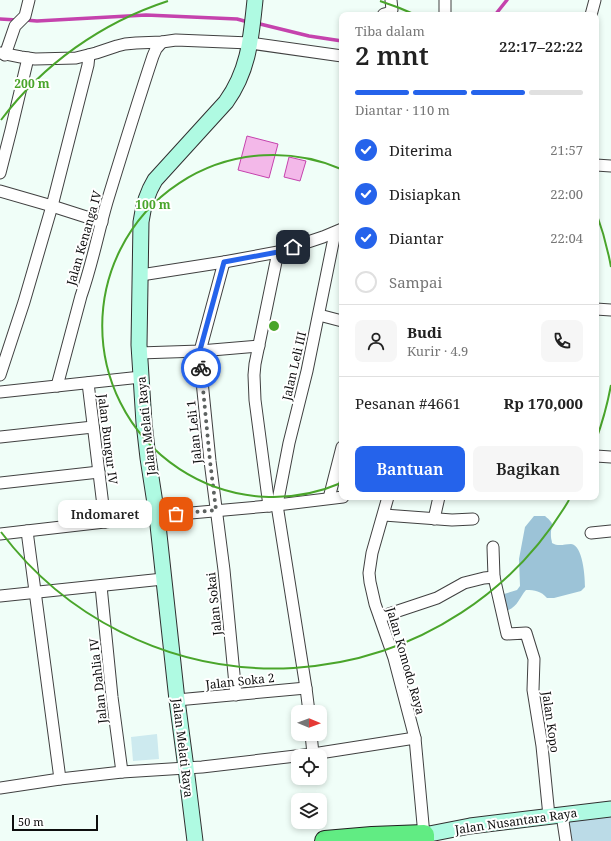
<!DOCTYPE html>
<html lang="id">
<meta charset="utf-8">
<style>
body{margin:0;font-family:"Noto Serif",serif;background:#f6f6f6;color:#222;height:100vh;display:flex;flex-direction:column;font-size:15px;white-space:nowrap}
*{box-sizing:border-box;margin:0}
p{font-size:13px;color:#767676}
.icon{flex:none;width:22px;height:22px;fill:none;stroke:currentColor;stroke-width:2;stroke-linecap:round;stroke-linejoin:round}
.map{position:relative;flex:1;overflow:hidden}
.sheet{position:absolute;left:339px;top:12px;width:260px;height:488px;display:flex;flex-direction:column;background:#fff;border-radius:8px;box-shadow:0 2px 6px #0003}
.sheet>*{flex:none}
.needle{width:26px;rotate:91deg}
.controls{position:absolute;left:291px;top:705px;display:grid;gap:8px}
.controls a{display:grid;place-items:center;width:36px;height:36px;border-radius:8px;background:#fff;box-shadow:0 2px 6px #0003;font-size:20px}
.scale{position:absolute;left:12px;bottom:10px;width:86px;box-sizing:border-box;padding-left:4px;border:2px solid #0e0e0e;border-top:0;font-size:11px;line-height:14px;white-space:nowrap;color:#0e0e0e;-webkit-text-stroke:3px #fff;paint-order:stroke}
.pin{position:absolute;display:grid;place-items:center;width:34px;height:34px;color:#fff;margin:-17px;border-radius:8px;box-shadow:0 2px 6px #0006}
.courier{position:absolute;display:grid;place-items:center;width:40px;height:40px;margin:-20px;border:3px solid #2563eb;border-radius:50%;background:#fff;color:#222;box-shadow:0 1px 5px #0007}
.bubble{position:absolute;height:28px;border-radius:8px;background:#fff;box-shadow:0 2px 6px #0003;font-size:13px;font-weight:600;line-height:28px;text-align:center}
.overview em{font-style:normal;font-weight:600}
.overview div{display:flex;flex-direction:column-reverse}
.overview{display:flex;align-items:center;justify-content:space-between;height:68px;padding:0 16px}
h1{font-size:26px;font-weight:600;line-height:30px}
.bar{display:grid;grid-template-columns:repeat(4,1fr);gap:6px 4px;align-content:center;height:48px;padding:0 16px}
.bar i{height:5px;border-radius:3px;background:#e0e0e0}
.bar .current{background:#2563eb}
.bar p{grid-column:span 4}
.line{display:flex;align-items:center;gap:10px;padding:0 16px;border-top:1px solid #e0e0e0}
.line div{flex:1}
.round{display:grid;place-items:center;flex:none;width:42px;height:42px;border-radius:8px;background:#f6f6f6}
ol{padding:0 16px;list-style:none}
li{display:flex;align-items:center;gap:12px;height:44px}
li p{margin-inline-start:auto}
li .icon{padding:4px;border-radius:50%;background:#2563eb;color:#fff;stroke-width:4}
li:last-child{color:#767676}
li i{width:22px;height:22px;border:2px solid #e0e0e0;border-radius:50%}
.button{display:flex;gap:8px;margin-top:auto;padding:8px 16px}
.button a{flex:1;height:46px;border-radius:8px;background:#2563eb;color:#fff;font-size:16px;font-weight:600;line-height:46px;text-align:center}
.button a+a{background:#f6f6f6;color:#222}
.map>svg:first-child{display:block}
.green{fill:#bbdbe7}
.forest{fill:#9cc3d7}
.pitch{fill:#cdeaef}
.water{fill:#f3b8e9;stroke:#c543ad}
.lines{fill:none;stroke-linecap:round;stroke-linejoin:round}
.stream{stroke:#c543ad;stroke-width:3.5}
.street-casing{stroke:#414141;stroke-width:13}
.secondary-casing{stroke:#303030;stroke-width:17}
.highway-casing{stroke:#1f1f1f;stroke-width:22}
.street{stroke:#fff;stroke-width:11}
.secondary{stroke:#affae2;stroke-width:15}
.highway{stroke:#61ec83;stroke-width:20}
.done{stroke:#5d6260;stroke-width:4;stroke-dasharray:0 7.2}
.route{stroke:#2563eb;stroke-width:5}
.ring{fill:none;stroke:#4aa52b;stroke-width:2}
.labels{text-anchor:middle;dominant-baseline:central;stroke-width:4;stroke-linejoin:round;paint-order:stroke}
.street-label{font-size:12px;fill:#0e0e0e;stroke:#fff}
.centre{fill:#4aa52b;stroke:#fff;stroke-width:2}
.ring-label{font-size:12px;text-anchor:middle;font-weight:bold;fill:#4aa52b;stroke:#fff;stroke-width:4;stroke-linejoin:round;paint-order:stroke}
</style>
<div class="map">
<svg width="611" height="841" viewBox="0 0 611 841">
<rect width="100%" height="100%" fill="#f0fef8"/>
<polygon class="green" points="611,809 611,841 566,841 562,815"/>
<path class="forest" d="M534,516H545C557,526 550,524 551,537C551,539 552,541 552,543C559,547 564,544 571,544C583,545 585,577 585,587L581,591L554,598H547C541,591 535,590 526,590C519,598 518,607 506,611L502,597L504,594L517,590L520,586L519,559L525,527Z"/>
<polygon class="pitch" points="157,734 159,759 133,761 131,737"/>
<g class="water">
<polygon points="247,136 278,144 269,178 238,170"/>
<polygon points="289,157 306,161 300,181 284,177"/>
</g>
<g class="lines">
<g class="stream">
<polyline points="495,15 507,0"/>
<polyline points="0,19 17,20"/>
<polyline points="25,20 37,21 146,15 237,19 248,22"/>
<polyline points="256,23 309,36 342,41"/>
</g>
<g class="street-casing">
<g id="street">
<polyline points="383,15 384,14 388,13 392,10 391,0"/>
<polyline points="445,15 445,0"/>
<polyline points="591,15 595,0"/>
<polyline points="0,53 21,57 35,59 76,58 96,53 117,46 125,44 136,43 162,42 176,40 250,43 342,56"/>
<polyline points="5,55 15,26 25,16 29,0"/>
<polyline points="596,165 611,166"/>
<polyline points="0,173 11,130 28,58"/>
<polyline points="0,191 52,206 102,222"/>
<polyline points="224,262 200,351 202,381 210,461 224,570 236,695"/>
<polyline points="141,275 224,262 278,252 323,237 342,229"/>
<polyline points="596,309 611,310"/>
<polyline points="319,315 342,321"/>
<polyline points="139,353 200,351 259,346"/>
<polyline points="0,375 24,302 52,206 88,65 89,55"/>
<polyline points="88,383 105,522"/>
<path d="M57,386L81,296C92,265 98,233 107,202C122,153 137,104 153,56L156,49L162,42"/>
<polyline points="0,392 141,377"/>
<polyline points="0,437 93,427"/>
<polyline points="596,456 611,457"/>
<polyline points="0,483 99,472"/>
<polyline points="388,497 372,553 369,573 370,582 375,604 394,658 415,738 424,835"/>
<polyline points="329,498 342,447"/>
<polyline points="269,506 255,400 254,375 255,364 278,252"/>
<polyline points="384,515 452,520 473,519"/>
<polyline points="434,519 439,497"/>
<polyline points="27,531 60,779"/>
<polyline points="591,533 611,531"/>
<polyline points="0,534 157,516 269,506 343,497"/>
<polyline points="493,547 494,577"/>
<polyline points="101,586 112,697 122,772"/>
<polyline points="0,596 163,579"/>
<polyline points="380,617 437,598 464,583 484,578 494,577 507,634 526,633 534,659 533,690 542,746 549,816"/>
<polyline points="177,700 306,688"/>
<polyline points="309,712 306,688 277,505 289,443 307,371 335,233"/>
<polyline points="311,734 313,754"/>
<polyline points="0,788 60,779 122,772 202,767 313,754 415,738"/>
<polyline points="562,815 566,841"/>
</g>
</g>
<g class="secondary-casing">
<g id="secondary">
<polyline points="424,835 470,826 611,809"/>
<path d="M195,841L186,768L177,700L157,516L148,458L144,423L139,345L141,222C143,207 147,193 155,180L226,102C249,70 251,38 255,0"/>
</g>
</g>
<g class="highway-casing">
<polyline id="highway" points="325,841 372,837 424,835 424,841"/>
</g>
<use href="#street" class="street"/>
<use href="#secondary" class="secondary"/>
<use href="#highway" class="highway"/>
</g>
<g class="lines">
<polyline class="done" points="176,514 216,510 210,461 201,368"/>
<polyline class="route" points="201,368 200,350 224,262 278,252 293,247"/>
</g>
<g class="ring">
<path d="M341 483A171 171 0 1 1 341 169"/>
<path d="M611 385A342 342 0 0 1 596 440M569 500A342 342 0 0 1 1 532M1 120A342 342 0 0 1 168 1M380 1A342 342 0 0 1 416 15M596 212A342 342 0 0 1 611 267"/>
</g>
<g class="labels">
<g class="street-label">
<text transform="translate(84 238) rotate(-74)">Jalan Kenanga IV</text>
<text transform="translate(294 366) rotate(-77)">Jalan Leli III</text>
<text transform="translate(146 426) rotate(-96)">Jalan Melati Raya</text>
<text transform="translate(194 432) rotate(-96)">Jalan Leli 1</text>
<text transform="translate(108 439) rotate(83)">Jalan Bungur IV</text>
<text transform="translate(214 604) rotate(-96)">Jalan Sokai</text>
<text transform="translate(406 661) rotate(74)">Jalan Komodo Raya</text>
<text transform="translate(98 681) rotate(-96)">Jalan Dahlia IV</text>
<text transform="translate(240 681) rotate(-6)">Jalan Soka 2</text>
<text transform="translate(551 722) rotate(82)">Jalan Kopo</text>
<text transform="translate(183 748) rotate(83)">Jalan Melati Raya</text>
<text transform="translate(516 821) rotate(-8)">Jalan Nusantara Raya</text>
</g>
</g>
<circle cx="274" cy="326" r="6" class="centre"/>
<g class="ring-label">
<text x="32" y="88">200 m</text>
<text x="153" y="209">100 m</text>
</g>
</svg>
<div class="controls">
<a><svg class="needle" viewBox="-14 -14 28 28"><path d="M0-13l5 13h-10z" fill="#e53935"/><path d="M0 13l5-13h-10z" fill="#767676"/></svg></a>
<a><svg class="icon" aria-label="locate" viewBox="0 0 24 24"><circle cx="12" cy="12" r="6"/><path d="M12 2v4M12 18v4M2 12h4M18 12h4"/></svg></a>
<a><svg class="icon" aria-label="layers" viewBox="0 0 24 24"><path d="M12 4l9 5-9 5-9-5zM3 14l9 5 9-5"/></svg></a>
</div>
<div class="scale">50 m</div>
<div class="pin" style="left:176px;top:514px;background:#ea580c"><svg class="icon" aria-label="bag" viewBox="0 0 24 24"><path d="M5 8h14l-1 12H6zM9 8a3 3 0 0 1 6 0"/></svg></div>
<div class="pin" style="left:293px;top:247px;background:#1f2937"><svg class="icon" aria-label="home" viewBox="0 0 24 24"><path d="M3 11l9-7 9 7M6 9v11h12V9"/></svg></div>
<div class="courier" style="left:201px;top:368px"><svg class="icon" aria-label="bike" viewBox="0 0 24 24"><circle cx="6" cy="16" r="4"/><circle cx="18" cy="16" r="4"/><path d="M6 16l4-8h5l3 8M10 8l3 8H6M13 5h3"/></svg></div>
<div class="bubble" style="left:58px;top:500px;width:94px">Indomaret</div>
<section class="sheet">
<div class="overview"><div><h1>2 mnt</h1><p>Tiba dalam</p></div><em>22:17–22:22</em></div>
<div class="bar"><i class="current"></i><i class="current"></i><i class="current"></i><i></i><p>Diantar · 110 m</p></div>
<ol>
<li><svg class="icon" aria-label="check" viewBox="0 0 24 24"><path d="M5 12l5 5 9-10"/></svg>Diterima<p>21:57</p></li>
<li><svg class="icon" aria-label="check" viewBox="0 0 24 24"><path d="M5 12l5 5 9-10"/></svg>Disiapkan<p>22:00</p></li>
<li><svg class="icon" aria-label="check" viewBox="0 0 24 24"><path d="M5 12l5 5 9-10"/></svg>Diantar<p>22:04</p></li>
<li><i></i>Sampai</li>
</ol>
<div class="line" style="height:72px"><a class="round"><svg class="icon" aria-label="person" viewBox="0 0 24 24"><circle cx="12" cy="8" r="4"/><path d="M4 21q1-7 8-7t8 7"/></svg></a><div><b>Budi</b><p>Kurir · 4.9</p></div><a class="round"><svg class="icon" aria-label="phone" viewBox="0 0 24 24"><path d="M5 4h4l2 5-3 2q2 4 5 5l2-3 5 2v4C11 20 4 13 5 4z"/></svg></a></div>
<div class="line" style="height:52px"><div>Pesanan #4661</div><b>Rp 170,000</b></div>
<div class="button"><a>Bantuan</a><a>Bagikan</a></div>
</section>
</div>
